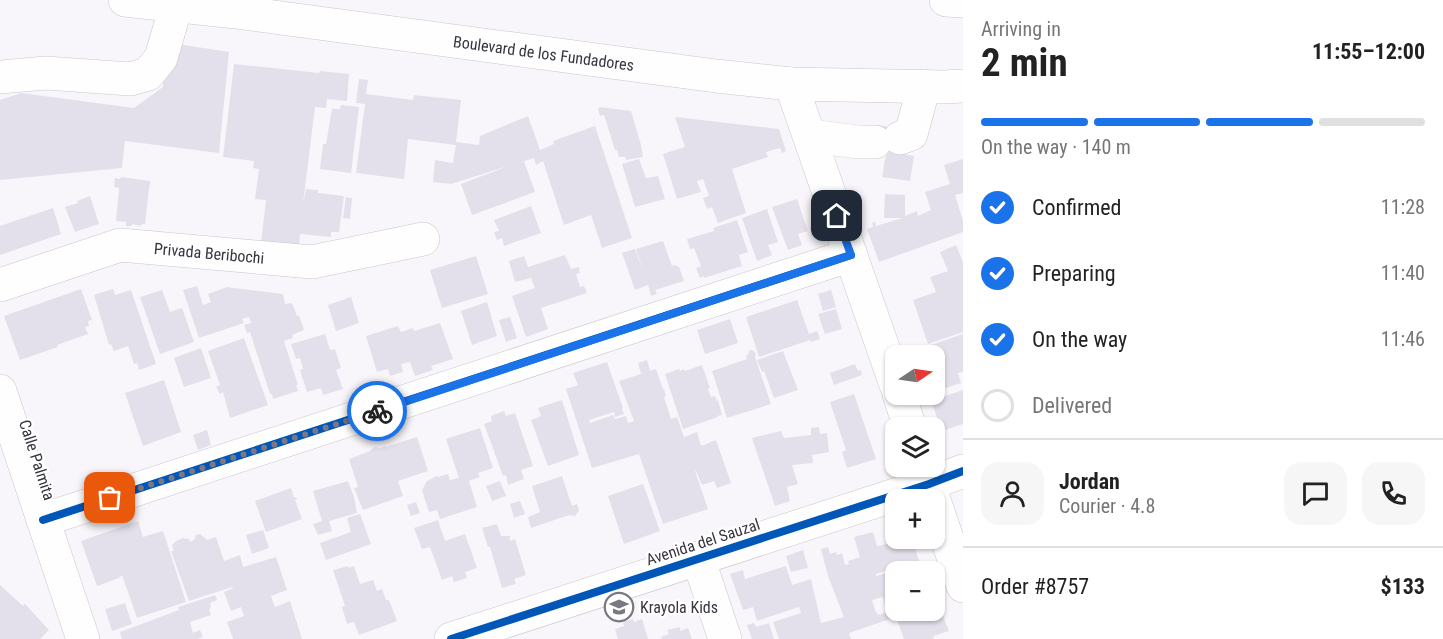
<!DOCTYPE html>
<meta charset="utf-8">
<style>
body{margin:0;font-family:"Roboto Condensed",sans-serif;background:#f6f6f6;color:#222;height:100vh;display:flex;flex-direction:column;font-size:22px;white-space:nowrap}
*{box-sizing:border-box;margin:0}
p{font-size:20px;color:#767676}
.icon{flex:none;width:33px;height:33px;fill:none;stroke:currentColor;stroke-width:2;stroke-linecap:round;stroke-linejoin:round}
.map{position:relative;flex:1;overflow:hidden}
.drawer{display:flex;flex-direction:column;background:#fff;width:480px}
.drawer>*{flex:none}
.needle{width:39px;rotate:77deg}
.fabs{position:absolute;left:885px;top:345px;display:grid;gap:12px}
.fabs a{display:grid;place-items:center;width:60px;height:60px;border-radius:12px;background:#fff;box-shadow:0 2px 4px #0004;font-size:30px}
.pin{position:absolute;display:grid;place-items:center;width:51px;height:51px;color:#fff;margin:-26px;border-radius:12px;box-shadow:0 3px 9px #0006}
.courier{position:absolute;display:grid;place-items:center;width:60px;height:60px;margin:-30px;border:4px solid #1a73e8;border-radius:50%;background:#fff;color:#222;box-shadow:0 2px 8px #0007}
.headline em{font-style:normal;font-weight:700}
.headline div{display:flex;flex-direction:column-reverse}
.headline{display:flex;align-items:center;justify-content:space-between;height:102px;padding:0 18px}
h1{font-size:39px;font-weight:700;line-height:45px}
.bar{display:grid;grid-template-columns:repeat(4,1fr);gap:9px 6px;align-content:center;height:72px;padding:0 18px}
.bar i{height:8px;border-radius:4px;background:#e0e0e0}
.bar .on{background:#1a73e8}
.bar p{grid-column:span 4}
.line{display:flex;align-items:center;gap:15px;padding:0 18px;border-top:2px solid #e0e0e0}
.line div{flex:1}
.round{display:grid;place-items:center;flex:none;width:63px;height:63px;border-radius:18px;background:#f6f6f6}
ol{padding:0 18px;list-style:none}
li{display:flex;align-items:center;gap:18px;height:66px}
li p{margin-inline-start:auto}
li .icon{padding:6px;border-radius:50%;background:#1a73e8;color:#fff;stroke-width:4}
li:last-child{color:#767676}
li i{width:33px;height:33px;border:3px solid #e0e0e0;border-radius:50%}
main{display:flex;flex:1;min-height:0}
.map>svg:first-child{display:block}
.building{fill:#e4e0eb;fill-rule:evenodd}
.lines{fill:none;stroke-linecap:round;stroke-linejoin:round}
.minor-casing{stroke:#c9c6ce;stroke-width:34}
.major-casing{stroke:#c9c6ce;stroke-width:34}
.minor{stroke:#fefefe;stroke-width:33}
.major{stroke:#fefefe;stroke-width:33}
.cycleway-casing{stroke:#fff;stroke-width:11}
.cycleway{stroke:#0057b8;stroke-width:8}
.done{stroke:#7b7881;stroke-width:6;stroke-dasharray:0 10.8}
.route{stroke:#1a73e8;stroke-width:8}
.labels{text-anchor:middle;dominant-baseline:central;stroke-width:4.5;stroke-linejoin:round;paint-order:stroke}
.street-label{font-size:16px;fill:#383440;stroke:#fff}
.poi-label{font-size:16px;fill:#383440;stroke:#fff;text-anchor:start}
</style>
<main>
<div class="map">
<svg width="963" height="639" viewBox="0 0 963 639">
<rect width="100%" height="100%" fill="#f8f6fa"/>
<g class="building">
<polygon points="165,42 229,52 219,153 125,141 122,168 0,180 0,100 21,93 134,108 163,87"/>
<polygon points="234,64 319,73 320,71 349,74 347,101 327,99 326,108 315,107 303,204 306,189 318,190 318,193 344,196 339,232 331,232 331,237 300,234 298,257 260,252 266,200 255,199 259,169 253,168 254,161 223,157"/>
<polygon points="359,79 368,80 366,94 413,100 414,95 461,100 456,142 479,145 480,136 528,116 540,150 554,144 553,141 595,126 632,238 602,248 591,215 564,225 543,161 536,165 534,158 524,161 535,192 472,215 461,184 508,166 451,184 433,182 435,160 453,163 456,145 408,139 404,179 356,173 365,104 356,103"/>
<polygon points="341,105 359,107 351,173 320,169 323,144 326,144 332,109 340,109"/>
<polygon points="600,107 631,111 641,145 643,157 626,160 625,157 619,157 617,150 615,150 604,115 600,116 598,109"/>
<polygon points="675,117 779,129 786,151 782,153 780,148 766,152 768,157 732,169 746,213 718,223 712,207 707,209 703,198 709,196 703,179 697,181 701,192 677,199 663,154 685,147"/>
<polygon points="878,125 901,129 898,153 914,156 910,181 882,177 886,154 874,152"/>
<polygon points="639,159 646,178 658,176 665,199 635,207 622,164"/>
<polygon points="963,159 963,193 955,195 963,221 963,232 879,262 867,229 873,227 872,223 875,222 876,226 902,218 884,218 885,194 905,195 905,216 917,211 918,216 931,210 925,192 950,184 944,165"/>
<polygon points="121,177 150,181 145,224 142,224 140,226 132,224 132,226 126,226 126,222 116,221 119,188 114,187 115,178 120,179"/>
<polygon points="90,196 99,224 75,232 65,207 78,203 77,201"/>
<polygon points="346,197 352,198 350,219 343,218"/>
<polygon points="797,199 808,231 798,234 802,245 788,250 772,207"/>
<polygon points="531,206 541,233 504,246 502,238 497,240 494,232 499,231 494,220"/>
<polygon points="53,208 61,234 0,255 0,226"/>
<polygon points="767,209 778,242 768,245 772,255 757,261 742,218"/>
<polygon points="737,220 748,252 739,255 742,266 704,278 704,276 700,278 696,268 701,266 694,248 690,249 687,239 714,231 713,228"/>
<polygon points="663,241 672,266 675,265 679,267 684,281 655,290 657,294 651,296 648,285 635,290 622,253 635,249 643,271 636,249"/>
<polygon points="956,245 963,262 963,332 928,344 913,300 936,292 930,277 948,271 940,252"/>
<polygon points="565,255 571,269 579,267 580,273 576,274 580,287 584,286 587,293 541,308 548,329 526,337 512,296 535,288 531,278 515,282 509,261 524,256 528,267"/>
<polygon points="476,256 488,294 442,308 430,270"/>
<polygon points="197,286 203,305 211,302 208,294 227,287 283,294 285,304 292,303 297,316 299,315 304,330 292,335 293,338 284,341 298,385 296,385 298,391 273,399 272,394 270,394 250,332 247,333 244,325 251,323 249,317 242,319 244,323 199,338 183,290"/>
<polygon points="81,289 92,320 88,321 89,326 85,327 88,334 57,345 58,347 20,360 4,316"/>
<polygon points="113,289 115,295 131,290 156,364 139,370 137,363 134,364 128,346 114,351 111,344 109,345 94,295"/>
<polygon points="162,290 170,312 182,308 194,342 160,354 140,297"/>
<polygon points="831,290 836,307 823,311 818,294"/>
<polygon points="351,297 359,323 336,331 328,305"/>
<polygon points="797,300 809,334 817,331 820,339 811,342 810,340 759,357 746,317"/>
<polygon points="487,302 497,336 472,345 461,311"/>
<polygon points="836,309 842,329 825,334 818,314"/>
<polygon points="510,317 517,338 506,342 499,320"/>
<polygon points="730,319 738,343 705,354 697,330"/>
<polygon points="440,323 453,359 431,366 433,370 415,376 410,362 401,364 403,372 390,376 388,369 377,372 366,336 398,326 401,332 413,328 414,331"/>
<polygon points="325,334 330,350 335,349 341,368 336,370 343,389 323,395 321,388 307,392 300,370 303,369 300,358 296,359 291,344"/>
<polygon points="963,334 963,372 958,373 961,383 934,392 934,356 924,356 922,348"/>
<polygon points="244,338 268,405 230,418 223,392 220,394 216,387 220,385 208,351"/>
<polygon points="201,348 211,378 184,387 174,358"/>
<polygon points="752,350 755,352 756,356 755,357 771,404 727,418 712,371 747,359 746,355 748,355 749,351"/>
<polygon points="783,351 798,390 774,398 764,371 762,372 757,360"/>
<polygon points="647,360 650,371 656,369 663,389 664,389 666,396 664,397 671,419 677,417 684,437 697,432 701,446 716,440 731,483 717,488 714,481 702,485 696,471 695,471 708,509 663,524 639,454 592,468 566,389 578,385 573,373 607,362 623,408 622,409 624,414 615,417 614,412 589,420 590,423 613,415 615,419 626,416 628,423 634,421 619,381 641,374 638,363"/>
<polygon points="855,364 858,371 861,370 862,375 834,385 830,373"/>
<polygon points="702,365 710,388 708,389 711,397 715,396 717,401 718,400 722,415 717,416 718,417 683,429 665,374 679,369 680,371 684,369 685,371"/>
<polygon points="164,380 181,432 143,446 125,393"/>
<polygon points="963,390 963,424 942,431 931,401"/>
<polygon points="854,394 876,459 847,468 842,452 846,450 830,402"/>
<polygon points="562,400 579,455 548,466 531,420 541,416 538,408"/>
<polygon points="504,411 506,416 515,413 533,466 521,470 524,479 508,485 506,475 503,476 484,424 492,421 491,416"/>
<polygon points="819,427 820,434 827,433 829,452 812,455 813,463 792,465 798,484 787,487 790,501 775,506 752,438 781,431 784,438 811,435 811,428"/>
<polygon points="480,428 493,468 478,473 480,477 469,481 477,507 440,519 437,510 429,512 422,490 427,481 437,476 438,477 448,474 450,480 459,478 446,439"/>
<polygon points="207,430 211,445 198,450 193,435"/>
<polygon points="417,437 428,471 398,481 403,496 363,510 354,488 358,487 349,459 370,451 374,447 380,448 386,446 386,447"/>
<polygon points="562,476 572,506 577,504 579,510 575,516 569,515 531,528 528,517 540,512 532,486"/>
<polygon points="348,481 354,497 357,513 329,521 332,531 318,535 313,524 322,521 313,491"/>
<polygon points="500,481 506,496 492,501 486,486"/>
<polygon points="643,484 660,531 624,544 608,496"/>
<polygon points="291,488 294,498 296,497 297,499 295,500 302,519 266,532 255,501"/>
<polygon points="520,501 525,514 514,518 510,504"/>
<polygon points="416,502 420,513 411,516 407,505"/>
<polygon points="360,514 371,544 326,560 320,543 351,532 347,518"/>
<polygon points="438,520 445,541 465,534 477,568 465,572 467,578 454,582 452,576 442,580 430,547 422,549 414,528"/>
<polygon points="138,521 143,537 163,531 186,602 137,618 122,575 119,578 97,586 81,541"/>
<polygon points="497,524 501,536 510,536 510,541 515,539 526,575 514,579 516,584 502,588 490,547 488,547 482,528"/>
<polygon points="263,530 269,548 252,554 246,535"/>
<path d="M873,532L877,546L893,543V542L903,538H912L919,561L876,574V576L921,563L923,572H896V593L893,594L896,601V610H934V604L938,603L949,631L933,636L934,639H904L896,617L849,633L851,639H779L773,622L801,613L799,607L757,621L753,607L743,610L730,574L743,570L745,579L786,566L792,585L811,579L821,623L844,617L828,576L821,549L828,547L830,554L836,552L837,555L842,553L845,565L849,564L848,561L860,557L854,537ZM883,597L887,612L878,615L877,612L876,613L872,600Z"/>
<polygon points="200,534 207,540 216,537 224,561 240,555 243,567 276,557 287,590 271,596 275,607 290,601 302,639 233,639 227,622 244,616 241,607 231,611 224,592 233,588 232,587 189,601 171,551 174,551 172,545 176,541 183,538 189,539 190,542 194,540 196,535"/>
<polygon points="803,550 808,568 791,572 786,556"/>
<polygon points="348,566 348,568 354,566 360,584 373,580 377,591 382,589 386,600 389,600 397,621 359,635 354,622 347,624 342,607 345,606 333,570"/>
<polygon points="0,585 23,606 25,604 49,630 40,639 0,639"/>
<polygon points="215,595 217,600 210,603 211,607 209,610 211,615 190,622 193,633 200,630 203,637 197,639 122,639 120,632 179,610 178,607"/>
<polygon points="125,603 132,624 112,631 105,609"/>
<polygon points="633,619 634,622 642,619 648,639 618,639 615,629 624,626 623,622"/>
<polygon points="754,623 756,627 769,623 774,639 752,639 747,625"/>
<polygon points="680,627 680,631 688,628 692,639 662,639 661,637 669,634 667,630"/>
</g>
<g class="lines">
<g class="minor-casing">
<g id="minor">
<polyline points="0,77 46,73 130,79 148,74 161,58 176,6"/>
<polyline points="791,84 896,385"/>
<polyline points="810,136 859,142 875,142"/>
<polyline points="900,138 911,134 924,86"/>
<path id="s1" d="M0,285L120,245L312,262L423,239"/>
<polyline points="0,391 83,639"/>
<polyline points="899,394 910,428"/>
<polyline points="934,500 963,586"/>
<polyline points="43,520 851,255"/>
<polyline points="698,558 725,639"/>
<polyline points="451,639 929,484 963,471"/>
</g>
</g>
<g class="major-casing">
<g id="major">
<path id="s2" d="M125,0L236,12L716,76L791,84L944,87L963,86"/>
<polyline points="946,0 963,1"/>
</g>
</g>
<use href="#minor" class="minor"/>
<use href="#major" class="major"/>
<g class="cycleway-casing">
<g id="cycleway">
<polyline points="43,520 851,255"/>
<polyline points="451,639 929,484 963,471"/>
</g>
</g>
<use href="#cycleway" class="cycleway"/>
</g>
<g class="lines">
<polyline class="done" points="110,498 377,411"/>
<polyline class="route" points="377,411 851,255 837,216"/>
</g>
<defs>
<g id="school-ring" transform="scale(1.5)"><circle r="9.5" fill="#fff" stroke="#7b7881" stroke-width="1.5"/><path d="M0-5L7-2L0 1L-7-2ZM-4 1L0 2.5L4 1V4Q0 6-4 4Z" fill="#7b7881"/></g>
</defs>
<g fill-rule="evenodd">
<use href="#school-ring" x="619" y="607"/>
</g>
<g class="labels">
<g class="street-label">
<text stroke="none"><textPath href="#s2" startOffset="422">Boulevard de los Fundadores</textPath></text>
<text stroke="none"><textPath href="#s1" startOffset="216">Privada Beribochi</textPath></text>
<text transform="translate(37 460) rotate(72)">Calle Palmita</text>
<text transform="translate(703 542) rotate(-18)">Avenida del Sauzal</text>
</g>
<g class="poi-label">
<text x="640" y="607">Krayola Kids</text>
</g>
</g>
</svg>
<div class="fabs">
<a><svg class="needle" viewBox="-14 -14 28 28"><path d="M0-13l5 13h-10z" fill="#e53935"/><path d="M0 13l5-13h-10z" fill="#767676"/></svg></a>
<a><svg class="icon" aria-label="layers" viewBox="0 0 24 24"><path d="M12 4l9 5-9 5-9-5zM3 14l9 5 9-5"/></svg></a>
<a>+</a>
<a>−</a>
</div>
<div class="pin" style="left:110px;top:498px;background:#ea580c"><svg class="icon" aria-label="bag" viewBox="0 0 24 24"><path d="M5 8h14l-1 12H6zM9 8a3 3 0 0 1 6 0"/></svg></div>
<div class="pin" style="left:837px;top:216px;background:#1f2937"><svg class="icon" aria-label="home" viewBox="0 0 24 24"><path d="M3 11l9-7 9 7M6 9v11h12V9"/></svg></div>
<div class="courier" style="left:377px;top:411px"><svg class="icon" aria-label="bike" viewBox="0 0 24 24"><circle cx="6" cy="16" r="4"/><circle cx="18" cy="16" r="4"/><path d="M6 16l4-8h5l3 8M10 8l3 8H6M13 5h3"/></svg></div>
</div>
<section class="drawer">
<div class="headline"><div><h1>2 min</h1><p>Arriving in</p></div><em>11:55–12:00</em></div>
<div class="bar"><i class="on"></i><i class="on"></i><i class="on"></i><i></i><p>On the way · 140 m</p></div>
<ol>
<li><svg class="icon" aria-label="check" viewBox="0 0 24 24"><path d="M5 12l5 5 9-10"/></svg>Confirmed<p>11:28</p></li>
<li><svg class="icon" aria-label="check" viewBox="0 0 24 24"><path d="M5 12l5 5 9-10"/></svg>Preparing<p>11:40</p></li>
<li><svg class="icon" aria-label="check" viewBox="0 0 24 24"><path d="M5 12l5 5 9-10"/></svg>On the way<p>11:46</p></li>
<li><i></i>Delivered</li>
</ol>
<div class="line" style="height:108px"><a class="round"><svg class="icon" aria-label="person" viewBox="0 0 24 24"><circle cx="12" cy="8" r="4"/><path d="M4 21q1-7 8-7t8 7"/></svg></a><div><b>Jordan</b><p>Courier · 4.8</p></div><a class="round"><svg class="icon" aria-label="chat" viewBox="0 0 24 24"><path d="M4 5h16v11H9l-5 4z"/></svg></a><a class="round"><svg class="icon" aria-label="phone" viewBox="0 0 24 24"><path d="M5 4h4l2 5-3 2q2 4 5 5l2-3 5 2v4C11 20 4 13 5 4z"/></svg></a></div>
<div class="line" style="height:78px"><div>Order #8757</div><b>$133</b></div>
</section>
</main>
